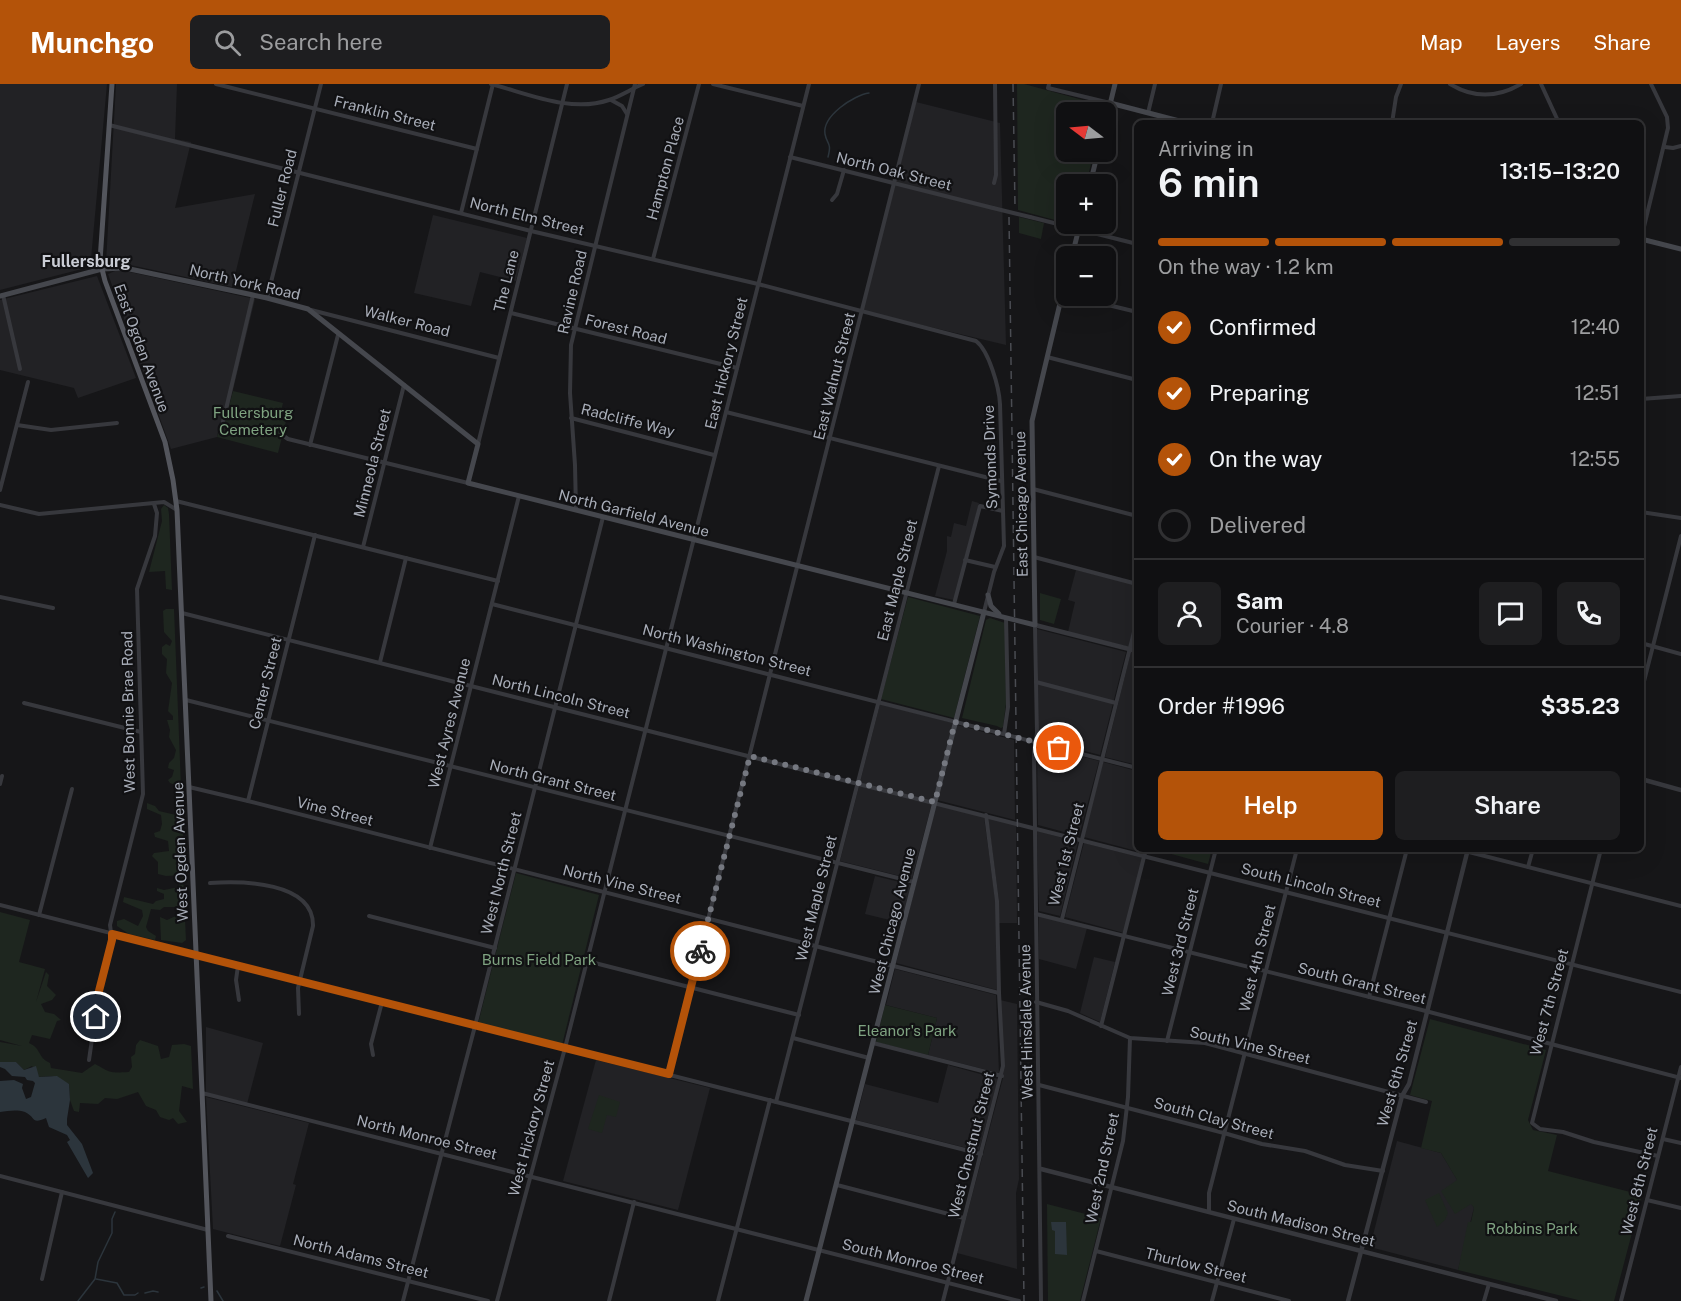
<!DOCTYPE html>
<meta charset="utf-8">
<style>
body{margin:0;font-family:"Public Sans",sans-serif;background:#1e1e20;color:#f1f3f6;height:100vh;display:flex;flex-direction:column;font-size:22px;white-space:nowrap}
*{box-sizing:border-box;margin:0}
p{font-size:20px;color:#9c9d9f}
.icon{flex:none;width:33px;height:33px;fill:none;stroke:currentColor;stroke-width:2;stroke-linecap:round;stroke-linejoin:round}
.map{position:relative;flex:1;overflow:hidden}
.sheet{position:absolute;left:1134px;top:36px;width:510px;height:732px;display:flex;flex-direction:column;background:#101012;border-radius:9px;box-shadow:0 6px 24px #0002,0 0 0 2px #303032}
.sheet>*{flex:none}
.needle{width:39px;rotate:286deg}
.fabs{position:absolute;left:1056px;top:18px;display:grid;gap:12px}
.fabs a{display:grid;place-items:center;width:60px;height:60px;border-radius:9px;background:#101012;box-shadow:0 6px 24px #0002,0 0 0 2px #303032;font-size:30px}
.pin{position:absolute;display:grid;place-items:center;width:51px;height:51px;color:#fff;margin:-26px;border:3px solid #fff;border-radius:50%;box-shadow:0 2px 6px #0007}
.courier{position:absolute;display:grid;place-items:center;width:60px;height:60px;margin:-30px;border:4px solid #b45309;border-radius:50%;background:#fff;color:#222;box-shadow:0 2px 8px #0007}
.head em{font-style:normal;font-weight:600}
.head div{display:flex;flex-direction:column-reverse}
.head{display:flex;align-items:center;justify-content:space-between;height:102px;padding:0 24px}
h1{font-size:39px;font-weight:600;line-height:45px}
.bar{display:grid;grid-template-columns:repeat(4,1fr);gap:9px 6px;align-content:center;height:72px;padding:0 24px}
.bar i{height:8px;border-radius:4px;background:#303032}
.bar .current{background:#b45309}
.bar p{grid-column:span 4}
.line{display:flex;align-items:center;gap:15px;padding:0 24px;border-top:2px solid #303032}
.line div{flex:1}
.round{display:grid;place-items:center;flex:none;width:63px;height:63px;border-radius:9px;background:#1e1e20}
ol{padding:0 24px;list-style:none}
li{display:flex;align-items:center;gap:18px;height:66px}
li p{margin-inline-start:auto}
li .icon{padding:6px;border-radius:50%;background:#b45309;color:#fff;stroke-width:4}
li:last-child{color:#9c9d9f}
li i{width:33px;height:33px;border:3px solid #303032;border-radius:50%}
.cta{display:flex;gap:12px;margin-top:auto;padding:12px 24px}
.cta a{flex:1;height:69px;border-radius:9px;background:#b45309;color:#fff;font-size:24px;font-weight:600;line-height:69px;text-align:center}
.cta a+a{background:#1e1e20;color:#f1f3f6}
header{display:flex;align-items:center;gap:36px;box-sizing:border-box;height:84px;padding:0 30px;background:#b45309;color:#fff}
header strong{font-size:28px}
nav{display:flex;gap:33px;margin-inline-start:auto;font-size:21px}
.search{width:420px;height:54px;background:#1e1e20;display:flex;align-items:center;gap:15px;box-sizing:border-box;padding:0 21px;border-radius:9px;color:#9c9d9f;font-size:22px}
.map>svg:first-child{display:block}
.built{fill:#222225}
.green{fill:#1e261f}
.water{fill:#2c353c}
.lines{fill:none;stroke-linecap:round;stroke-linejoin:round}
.stream{stroke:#2c353c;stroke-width:1.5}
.minor{stroke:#37383d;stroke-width:4}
.tertiary{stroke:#37383d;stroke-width:4.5}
.secondary{stroke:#45474d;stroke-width:5}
.primary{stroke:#53555c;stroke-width:5}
.rail{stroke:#4a4c52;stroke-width:1.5;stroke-dasharray:8 6;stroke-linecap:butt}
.minor-bridge{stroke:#37383d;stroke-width:4}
.done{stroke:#757880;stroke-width:6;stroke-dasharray:0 10.8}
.route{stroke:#b45309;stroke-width:8}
.labels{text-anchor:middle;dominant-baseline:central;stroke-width:4.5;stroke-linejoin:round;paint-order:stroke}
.street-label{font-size:15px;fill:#a8adb8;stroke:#111113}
.park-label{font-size:15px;fill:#7fa381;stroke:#111113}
.neighbourhood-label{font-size:16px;font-weight:bold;fill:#c9ccd4;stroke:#111113}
</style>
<header>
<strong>Munchgo</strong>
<div class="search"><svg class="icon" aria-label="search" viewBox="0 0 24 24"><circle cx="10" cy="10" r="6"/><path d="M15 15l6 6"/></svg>Search here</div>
<nav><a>Map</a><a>Layers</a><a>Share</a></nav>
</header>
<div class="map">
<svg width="1681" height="1217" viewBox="0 0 1681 1217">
<rect width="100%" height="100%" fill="#161618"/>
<g class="built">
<polygon points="0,0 107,0 91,175 82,185 0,206"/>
<polygon points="116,0 177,0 175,55 191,58 175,124 255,110 232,203 121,179 106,179"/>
<polygon points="916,18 1000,39 1006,261 863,227"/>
<polygon points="433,131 527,154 516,197 480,188 471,222 414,209"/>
<polygon points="115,187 125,187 255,215 225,339 220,338 217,353 171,365 108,190"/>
<polygon points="97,192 136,294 78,314 74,304 0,286 0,216"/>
<polygon points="972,417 979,419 954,516 935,512 947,467 947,452 951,453 954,439 966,442"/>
<polygon points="1076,486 1137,501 1137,529 1129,563 1068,548 1075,518 1068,516"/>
<polygon points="1037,545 1126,568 1100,671 1039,655"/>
<polygon points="1131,567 1137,569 1137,681 1105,673"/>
<polygon points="880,620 953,639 912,795 840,777"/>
<polygon points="957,641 1014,656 1015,736 937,716"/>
<polygon points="1037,661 1099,677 1079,752 1038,741"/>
<polygon points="1103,678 1137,687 1137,765 1145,765 1144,769 1084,753"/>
<polygon points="936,721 984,733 996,822 997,906 896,879"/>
<polygon points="988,734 1016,741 1017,839 999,839 999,817"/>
<polygon points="1037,747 1078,758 1060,832 1039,827"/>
<polygon points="1084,759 1143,774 1124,849 1065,833"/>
<polygon points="875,792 912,801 902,839 865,830"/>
<polygon points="1039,831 1087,844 1076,885 1039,875"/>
<polygon points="1094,873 1115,878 1100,938 1080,929"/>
<polygon points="895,885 996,911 999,989 928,971 937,934 886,921"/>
<polygon points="1000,916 1017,920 1019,1095 1016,1109 1017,1185 957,1169 1003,994"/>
<polygon points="206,943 263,959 247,1020 206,1009"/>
<polygon points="596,976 710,1004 678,1126 563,1097"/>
<polygon points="948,981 998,995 979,1067 856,1036 865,1000 938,1019"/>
<polygon points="206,1013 309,1039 293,1100 296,1101 280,1162 213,1145"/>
<polygon points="1397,1057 1441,1069 1474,1124 1458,1186 1370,1163"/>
</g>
<g class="green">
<polygon points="1017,0 1024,0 1101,21 1104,23 1104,28 1066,28 1066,68 1094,68 1086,100 1066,100 1066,139 1018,126"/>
<polygon points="1019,133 1044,139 1041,155 1019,149"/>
<polygon points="233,307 283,319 279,335 286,337 278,369 217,353 221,338 225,338"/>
<polygon points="164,421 168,424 169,430 172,506 166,505 165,487 149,488 162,437 161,425"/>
<polygon points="1040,509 1061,515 1054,540 1040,536"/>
<polygon points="908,513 980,532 954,634 881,615"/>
<polygon points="166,525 174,525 181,703 170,699 168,696 172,693 174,686 168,684 169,679 174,674 176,666 169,653 170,646 167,636 173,636 173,632 168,627 172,599 166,589 167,575 162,570 162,563 166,560 170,562 172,557 164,548 163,527"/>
<polygon points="990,534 1005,539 1006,619 1003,643 1001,644 997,642 962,634 986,536"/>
<polygon points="147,719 155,722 159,727 176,731 178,725 183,722 183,791 166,792 158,790 158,778 152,772 154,769 169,767 168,757 155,753 154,749 160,747 162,740 161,731 147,725"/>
<polygon points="1153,765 1212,765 1208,780"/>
<polygon points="516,789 599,811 562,961 478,940"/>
<polygon points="183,793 186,856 182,859 161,856 160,833 167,836 180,830 179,823 164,823 160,826 151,825 146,843 148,847 156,852 155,856 129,850 117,842 117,837 124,835 138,842 143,832 142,826 123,818 124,813 153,820 156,817 164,815 164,810 157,807 157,804 164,806 179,803 179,797"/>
<path d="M0,828L30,836L19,878L45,885L36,918L46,888L49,891L47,902L56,911L52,916L41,920L45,928L54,930L61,936L57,937L50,955L32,951L29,959C42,965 37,973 50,979L51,984L82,989L95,980C112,989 108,989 129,988L132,983L131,973L135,970L136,961L140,956L158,962L161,975L169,973L172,961L184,960L191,962L193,1005L182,1002L179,1027L187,1038L178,1040L173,1034L169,1036L160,1033L156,1026L146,1022L138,1008L117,1015L105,1014L98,1020L80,1019L79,1028L74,1027L70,1016L69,1000L52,992L39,993L32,982L24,986L16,978H0V958L22,962L0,956Z"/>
<polygon points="885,921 937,934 928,971 876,958"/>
<polygon points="1430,935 1546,966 1528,1036 1533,1046 1557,1051 1548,1087 1642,1111 1614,1217 1582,1217 1458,1186 1468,1138 1471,1138 1474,1124 1471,1120 1455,1130 1441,1107 1457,1096 1441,1069 1421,1064 1432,1017 1410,1011"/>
<polygon points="599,1011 620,1018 616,1033 607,1031 602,1049 588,1045"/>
<polygon points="1439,1109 1448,1129 1445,1136 1437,1143 1425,1116"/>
<polygon points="1047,1120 1101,1134 1080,1217 1048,1217"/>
</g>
<g class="water">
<path d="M0,978H16L24,986L36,982L39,993L57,992L69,1000L70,1016L67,1035V1041L82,1060L93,1089L88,1094L67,1058L70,1056L67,1051L49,1043L46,1034C31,1041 36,1033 25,1028C16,1025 8,1027 0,1028V997L14,996L23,1000L22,1004L26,1015L31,1013L35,999L33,997L27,996L25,993L12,992L5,985L0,983Z"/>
<polygon points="1051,1138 1066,1138 1067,1171 1055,1170 1055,1147 1052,1146"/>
</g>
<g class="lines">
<g class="stream">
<path d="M828,73C832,58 827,61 825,50C822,32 854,11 869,9"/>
<polyline points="96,1195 117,1199 124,1211 135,1211 138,1209"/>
<polyline points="201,1204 204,1203"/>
<polyline points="217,1207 223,1217"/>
<polyline points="145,1209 153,1207 158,1208"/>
<polyline points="78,1217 95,1195 98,1178 112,1149 112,1135 115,1128"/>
</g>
<g class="minor">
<polyline points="216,0 477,65"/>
<path d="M491,0C529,10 571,29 609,16C621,12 631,5 643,0"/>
<polyline points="713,0 803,22"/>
<polyline points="1049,0 1048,4 1110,19"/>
<path d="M1450,0C1473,14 1497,14 1521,0"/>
<polyline points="1541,0 1559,39"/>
<polyline points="611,16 622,22 627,30"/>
<polyline points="1148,29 1155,0"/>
<polyline points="1212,39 1221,0"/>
<polyline points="1392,39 1396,13 1401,0"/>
<path d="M109,41L531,147L758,200L976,257C989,267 999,303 1000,320L1004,462L994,488L984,528"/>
<polyline points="1665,63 1673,64 1681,62"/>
<polyline points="790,73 993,124"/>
<polyline points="994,99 996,91 995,0"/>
<polyline points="832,116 837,110 844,86"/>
<polyline points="461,129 493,0"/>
<polyline points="1030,133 1137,160"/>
<polyline points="1641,155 1668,44 1667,33 1651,0"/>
<polyline points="653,175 699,0"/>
<polyline points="3,211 20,285"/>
<polyline points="1071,212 1137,228"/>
<polyline points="267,214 321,0"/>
<polyline points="311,226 499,274"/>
<polyline points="511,229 737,284"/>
<polyline points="1047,273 1137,296"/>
<polyline points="1641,315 1681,312"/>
<polyline points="726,328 1001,397"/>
<polyline points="571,334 714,371"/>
<polyline points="17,341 51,346 117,339"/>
<polyline points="222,342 253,211"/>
<polyline points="281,350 288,355 468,399"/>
<polyline points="478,360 567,0"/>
<polyline points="310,361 338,251"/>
<polyline points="1033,405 1137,432"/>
<polyline points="0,406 28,298"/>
<polyline points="176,417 498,497"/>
<polyline points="0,421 39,430 164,418 177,426"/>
<polyline points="576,426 575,381 570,309 571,261 635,0"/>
<polyline points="1641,428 1681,434"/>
<polyline points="315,451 248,717 999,909"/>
<polyline points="363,463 404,301"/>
<polyline points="1034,473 1137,500"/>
<polyline points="965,476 995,483"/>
<polyline points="0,513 53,524"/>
<polyline points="492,520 1137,684"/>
<polyline points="954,520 980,422 1003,427"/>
<polyline points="182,529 1681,908"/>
<polyline points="1035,541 1037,649 1034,667 1041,1217"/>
<polyline points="1641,559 1681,570"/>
<polyline points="380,578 406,474"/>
<polyline points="1036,598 1116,619"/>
<polyline points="1641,609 1681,452"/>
<polyline points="186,616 914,798"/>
<polyline points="24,619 141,648"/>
<polyline points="1004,650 1008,623 1006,534"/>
<polyline points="0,700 2,692"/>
<polyline points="189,703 248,717"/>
<polyline points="430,764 519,412"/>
<polyline points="1457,765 1681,822"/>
<polyline points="1601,765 1532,1039 1540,1045 1563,1048 1594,1058 1658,1072"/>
<polyline points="1528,783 1533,765"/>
<path d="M210,799C241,797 314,797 313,842L298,904L299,930"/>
<polyline points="0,821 981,1070"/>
<polyline points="1036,830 1418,925 1681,994"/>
<polyline points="39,831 72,705"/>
<polyline points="369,832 495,864"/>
<polyline points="1062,835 1137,536"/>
<polyline points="587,877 799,931"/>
<polyline points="238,882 236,896 239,916"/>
<polyline points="1369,913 1407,765"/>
<polyline points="1036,918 1068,927 1130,954 1205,959 1426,1018"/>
<polyline points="1101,942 1146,765"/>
<polyline points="793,954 869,974"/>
<polyline points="1167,957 1216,765"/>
<polyline points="873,959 1002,992"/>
<polyline points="373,971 371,960 382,918"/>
<polyline points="89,976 99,907 112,856 110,841 143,710 137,505 155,452 157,429 154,420"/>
<polyline points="669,990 919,0"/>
<polyline points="1039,1001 1224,1049 1262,1060 1305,1067 1345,1081 1383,1087"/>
<polyline points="202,1009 1019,1217"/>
<polyline points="776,1018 939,382"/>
<polyline points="1663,1055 1681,1059"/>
<polyline points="0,1092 208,1146"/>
<polyline points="837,1101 964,1134"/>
<polyline points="1647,1116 1681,1124"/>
<polyline points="1209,1128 1209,1109 1297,765"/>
<polyline points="228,1152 488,1217"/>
<polyline points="1096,1167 1289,1217"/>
<polyline points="42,1195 62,1108"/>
<polyline points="403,1217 475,942 603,433"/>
<polyline points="497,1217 565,964 809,0"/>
<polyline points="609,1217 634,1118"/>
<polyline points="718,1217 770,1016"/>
<polyline points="943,1217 1003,982 999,909 997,817 986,731"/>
<polyline points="1083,1217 1123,1057 1128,1013 1130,954"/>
<polyline points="1212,1217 1234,1135"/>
<polyline points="1484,1217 1489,1200"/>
<polyline points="1621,1217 1681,983"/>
</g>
<g class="tertiary">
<polyline points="1035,541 1137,567"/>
<polyline points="1641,695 1681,706"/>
<polyline points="1041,1085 1556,1217"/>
<polyline points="1348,1217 1402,1012 1409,1000 1468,765"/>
</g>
<g class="secondary">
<polyline points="1110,19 1187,39"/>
<polyline points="1106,37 1115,0"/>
<polyline points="1090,100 1098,68"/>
<polyline points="1641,155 1681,165"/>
<polyline points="1072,172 1080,140"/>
<polyline points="0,212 102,185 125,184 267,214 308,225 478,360 468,399 1035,541 1032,337 1066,194"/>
<polyline points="988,511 991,522 999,530"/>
<polyline points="806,1217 984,528"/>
</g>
<polyline class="primary" points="112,0 100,177 105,197 165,358 173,396 177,426 211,1217"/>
<g class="rail">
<polyline points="1013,0 1015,123"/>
<polyline points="1009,133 1024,1217"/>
</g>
<polyline class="minor-bridge" points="993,124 1030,133"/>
</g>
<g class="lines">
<polyline class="done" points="700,867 750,672 935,718 955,638 1059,664"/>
<polyline class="route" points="96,933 99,907 112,856 112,850 669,990 700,867"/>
</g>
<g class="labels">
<g class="street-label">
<text transform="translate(385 29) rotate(14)">Franklin Street</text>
<text transform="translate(665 84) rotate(-75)">Hampton Place</text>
<text transform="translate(894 87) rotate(14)">North Oak Street</text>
<text transform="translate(282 104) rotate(-76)">Fuller Road</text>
<text transform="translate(527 132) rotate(14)">North Elm Street</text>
<text transform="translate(506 197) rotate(-76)">The Lane</text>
<text transform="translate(245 198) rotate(13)">North York Road</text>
<text transform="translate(572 208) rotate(-77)">Ravine Road</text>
<text transform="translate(407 237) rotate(14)">Walker Road</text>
<text transform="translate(626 245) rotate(14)">Forest Road</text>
<text transform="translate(142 264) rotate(70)">East Ogden Avenue</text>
<text transform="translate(726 279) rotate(-76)">East Hickory Street</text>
<text transform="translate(834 292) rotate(-76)">East Walnut Street</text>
<text transform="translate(628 336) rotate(14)">Radcliffe Way</text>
<text transform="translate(990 373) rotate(-92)">Symonds Drive</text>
<text transform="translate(372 379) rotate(-76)">Minneola Street</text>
<text transform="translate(1021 420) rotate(-91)">East Chicago Avenue</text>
<text transform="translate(634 429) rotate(14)">North Garfield Avenue</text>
<text transform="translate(897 496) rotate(-76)">East Maple Street</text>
<text transform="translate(727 566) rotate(14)">North Washington Street</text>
<text transform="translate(265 599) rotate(-76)">Center Street</text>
<text transform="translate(561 612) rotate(14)">North Lincoln Street</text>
<text transform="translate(128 628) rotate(-91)">West Bonnie Brae Road</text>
<text transform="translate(449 639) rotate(-76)">West Ayres Avenue</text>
<text transform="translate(553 696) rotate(14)">North Grant Street</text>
<text transform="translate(335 727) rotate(14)">Vine Street</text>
<text transform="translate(180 768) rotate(-92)">West Ogden Avenue</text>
<text transform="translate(1066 770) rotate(-76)">West 1st Street</text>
<text transform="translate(501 789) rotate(-76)">West North Street</text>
<text transform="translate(622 800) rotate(14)">North Vine Street</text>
<text transform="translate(1311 801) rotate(14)">South Lincoln Street</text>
<text transform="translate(816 814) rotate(-76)">West Maple Street</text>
<text transform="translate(892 837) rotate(-76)">West Chicago Avenue</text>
<text transform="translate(1180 858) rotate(-76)">West 3rd Street</text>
<text transform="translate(1257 874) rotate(-76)">West 4th Street</text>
<text transform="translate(1362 899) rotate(14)">South Grant Street</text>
<text transform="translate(1549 918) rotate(-75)">West 7th Street</text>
<text transform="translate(1026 938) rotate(-91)">West Hinsdale Avenue</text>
<text transform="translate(1250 961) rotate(13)">South Vine Street</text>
<text transform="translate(1397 989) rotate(-74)">West 6th Street</text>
<text transform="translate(1214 1034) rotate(15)">South Clay Street</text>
<text transform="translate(531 1044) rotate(-75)">West Hickory Street</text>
<text transform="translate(427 1053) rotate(14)">North Monroe Street</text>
<text transform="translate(971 1061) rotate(-76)">West Chestnut Street</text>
<text transform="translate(1102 1084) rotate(-78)">West 2nd Street</text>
<text transform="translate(1639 1097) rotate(-76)">West 8th Street</text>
<text transform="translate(1301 1139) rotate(14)">South Madison Street</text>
<text transform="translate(361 1172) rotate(14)">North Adams Street</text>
<text transform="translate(913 1177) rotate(14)">South Monroe Street</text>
<text transform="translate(1196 1181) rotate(14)">Thurlow Street</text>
</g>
<g class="park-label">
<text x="253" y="328">Fullersburg<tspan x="253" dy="17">Cemetery</tspan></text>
<text x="539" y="875">Burns Field Park</text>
<text x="907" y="946">Eleanor's Park</text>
<text x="1532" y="1144">Robbins Park</text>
</g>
<g class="neighbourhood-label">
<text x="86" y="177">Fullersburg</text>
</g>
</g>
</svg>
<div class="fabs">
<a><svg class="needle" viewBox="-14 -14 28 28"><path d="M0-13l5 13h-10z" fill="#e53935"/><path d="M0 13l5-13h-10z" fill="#9c9d9f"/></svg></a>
<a>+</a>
<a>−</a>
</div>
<div class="pin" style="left:1059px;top:664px;background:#ea580c"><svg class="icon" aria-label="bag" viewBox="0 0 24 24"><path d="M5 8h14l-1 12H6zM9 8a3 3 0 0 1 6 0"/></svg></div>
<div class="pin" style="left:96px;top:933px;background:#1f2937"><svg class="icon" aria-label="home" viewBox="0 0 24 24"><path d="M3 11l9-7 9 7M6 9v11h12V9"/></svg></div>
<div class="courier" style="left:700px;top:867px"><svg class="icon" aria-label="bike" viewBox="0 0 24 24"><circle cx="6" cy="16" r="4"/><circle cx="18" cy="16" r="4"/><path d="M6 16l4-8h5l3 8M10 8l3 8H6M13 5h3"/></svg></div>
<section class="sheet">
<div class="head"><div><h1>6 min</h1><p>Arriving in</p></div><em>13:15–13:20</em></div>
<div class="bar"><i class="current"></i><i class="current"></i><i class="current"></i><i></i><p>On the way · 1.2 km</p></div>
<ol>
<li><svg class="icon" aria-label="check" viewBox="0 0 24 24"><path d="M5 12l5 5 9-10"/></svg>Confirmed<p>12:40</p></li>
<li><svg class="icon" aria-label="check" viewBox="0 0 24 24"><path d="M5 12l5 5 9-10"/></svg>Preparing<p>12:51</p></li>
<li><svg class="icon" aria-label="check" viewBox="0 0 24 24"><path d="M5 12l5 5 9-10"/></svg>On the way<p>12:55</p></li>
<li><i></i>Delivered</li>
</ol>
<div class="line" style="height:108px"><a class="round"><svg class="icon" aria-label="person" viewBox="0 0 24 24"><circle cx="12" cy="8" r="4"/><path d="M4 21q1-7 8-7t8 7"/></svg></a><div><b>Sam</b><p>Courier · 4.8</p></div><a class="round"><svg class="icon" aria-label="chat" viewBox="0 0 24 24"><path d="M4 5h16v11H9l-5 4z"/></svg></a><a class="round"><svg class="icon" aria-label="phone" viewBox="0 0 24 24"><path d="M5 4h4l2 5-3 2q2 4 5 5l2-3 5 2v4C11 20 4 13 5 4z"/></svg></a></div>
<div class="line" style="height:78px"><div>Order #1996</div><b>$35.23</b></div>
<div class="cta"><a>Help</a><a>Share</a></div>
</section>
</div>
